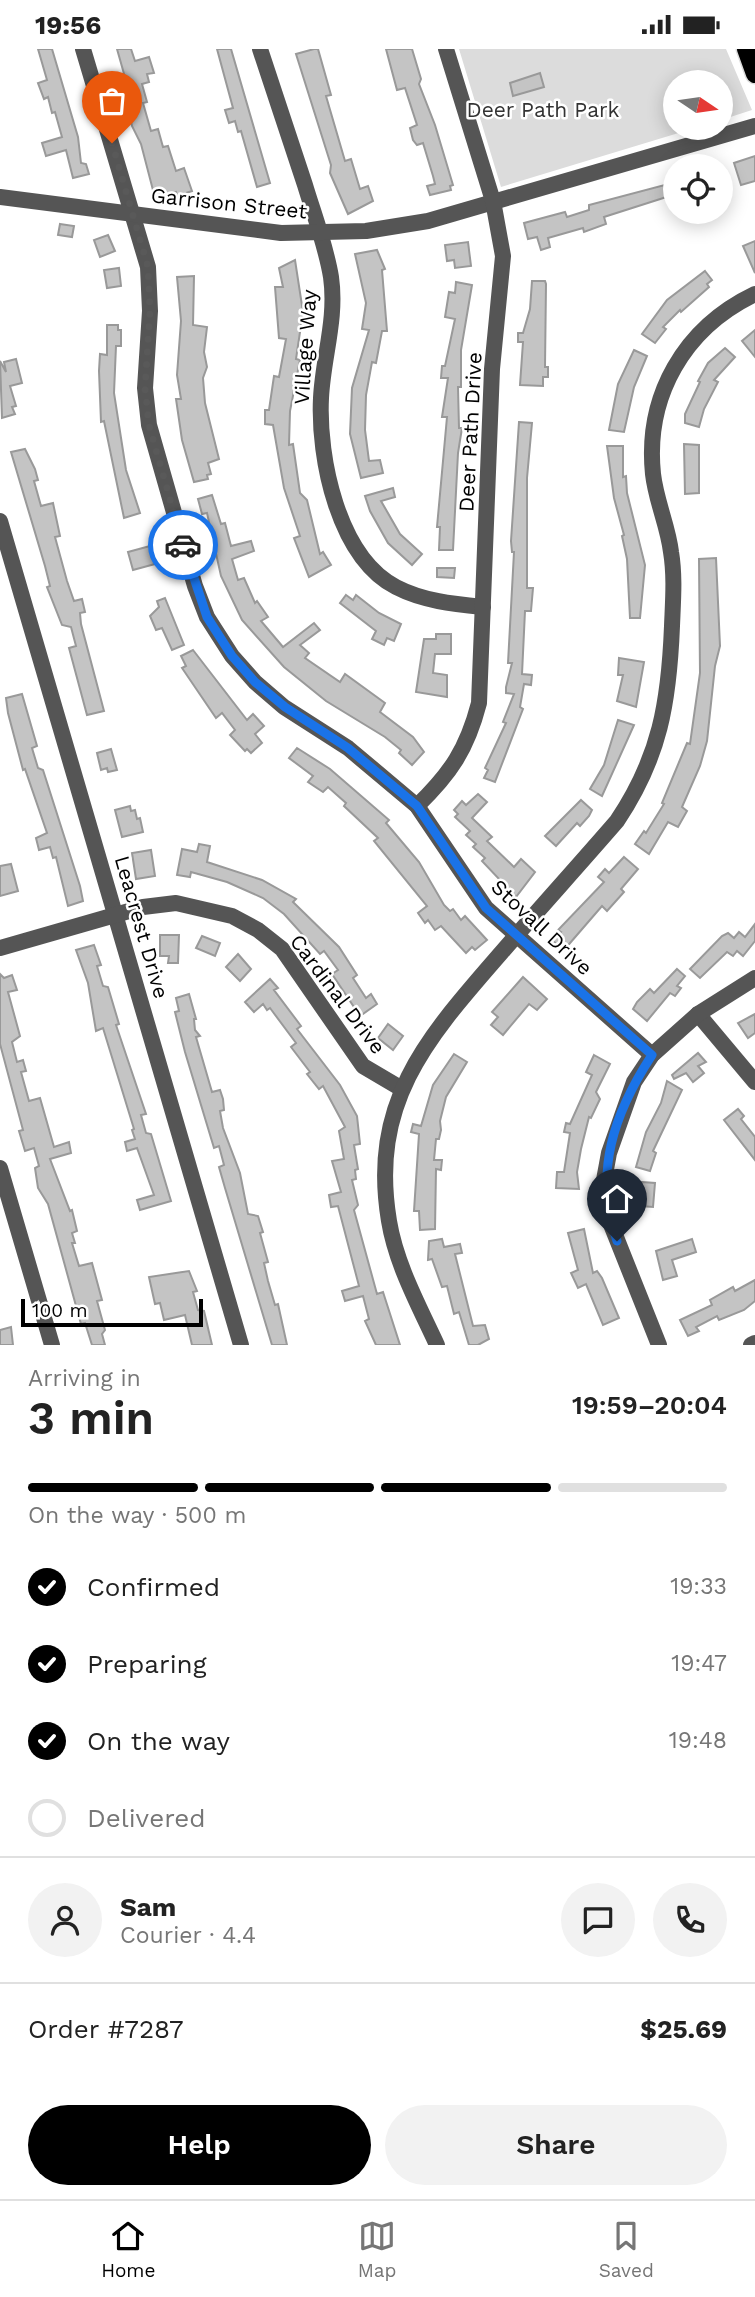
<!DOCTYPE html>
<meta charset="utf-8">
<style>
body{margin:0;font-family:"Work Sans",sans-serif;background:#f2f2f2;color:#222;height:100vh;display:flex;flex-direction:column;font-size:26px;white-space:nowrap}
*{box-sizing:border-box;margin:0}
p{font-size:23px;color:#767676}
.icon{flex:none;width:38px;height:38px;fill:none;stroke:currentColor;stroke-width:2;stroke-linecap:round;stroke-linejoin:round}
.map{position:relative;height:1296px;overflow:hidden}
.drawer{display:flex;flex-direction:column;background:#fff;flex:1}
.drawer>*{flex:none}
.needle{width:46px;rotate:103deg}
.tools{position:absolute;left:663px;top:21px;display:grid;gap:14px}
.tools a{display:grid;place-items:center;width:70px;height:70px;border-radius:50%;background:#fff;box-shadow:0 4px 18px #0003;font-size:35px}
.scale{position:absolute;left:21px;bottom:18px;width:182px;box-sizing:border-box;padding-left:7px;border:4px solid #000;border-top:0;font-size:19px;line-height:24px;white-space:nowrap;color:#000;-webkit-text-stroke:5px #fff;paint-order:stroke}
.pin{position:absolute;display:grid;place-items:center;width:60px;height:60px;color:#fff;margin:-72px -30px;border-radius:50% 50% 50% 0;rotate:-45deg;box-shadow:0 0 7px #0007}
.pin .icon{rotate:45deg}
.courier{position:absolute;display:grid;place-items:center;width:70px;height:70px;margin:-35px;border:5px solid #1a73e8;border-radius:50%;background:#fff;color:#222;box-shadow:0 2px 9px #0007}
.head em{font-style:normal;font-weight:600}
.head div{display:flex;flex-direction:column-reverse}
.head{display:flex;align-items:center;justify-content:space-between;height:119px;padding:0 28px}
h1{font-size:46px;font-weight:600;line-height:52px}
.bar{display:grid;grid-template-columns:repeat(4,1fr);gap:10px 7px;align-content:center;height:84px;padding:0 28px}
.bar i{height:9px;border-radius:5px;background:#e0e0e0}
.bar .current{background:#000}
.bar p{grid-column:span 4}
.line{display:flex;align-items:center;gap:18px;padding:0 28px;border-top:2px solid #e0e0e0}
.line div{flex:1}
.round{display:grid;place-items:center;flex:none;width:74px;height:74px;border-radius:37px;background:#f2f2f2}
ol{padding:0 28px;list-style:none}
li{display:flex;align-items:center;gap:21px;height:77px}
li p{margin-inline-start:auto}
li .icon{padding:7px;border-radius:50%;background:#000;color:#fff;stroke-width:4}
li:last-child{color:#767676}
li i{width:38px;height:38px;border:4px solid #e0e0e0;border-radius:50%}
.action{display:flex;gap:14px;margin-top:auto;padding:14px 28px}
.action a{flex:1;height:80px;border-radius:42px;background:#000;color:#fff;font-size:28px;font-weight:600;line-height:80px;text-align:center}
.action a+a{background:#f2f2f2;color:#222}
.status{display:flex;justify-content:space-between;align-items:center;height:49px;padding:0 35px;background:#fff;direction:ltr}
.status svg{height:19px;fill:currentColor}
.tabs{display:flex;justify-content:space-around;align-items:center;height:98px;border-top:2px solid #e0e0e0;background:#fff;font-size:19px;color:#767676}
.tabs a{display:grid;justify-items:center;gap:4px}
.tabs .current{color:#000}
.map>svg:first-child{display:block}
.green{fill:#dcdcdc}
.building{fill:#c4c4c4;stroke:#999;stroke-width:2}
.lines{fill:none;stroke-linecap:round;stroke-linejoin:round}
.major-casing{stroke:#dbdbdb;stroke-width:21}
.minor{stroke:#555;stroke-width:16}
.major{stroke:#000;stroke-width:18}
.done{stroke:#595959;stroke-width:7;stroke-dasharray:0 12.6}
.route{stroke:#1a73e8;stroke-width:9}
.labels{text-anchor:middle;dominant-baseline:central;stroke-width:5;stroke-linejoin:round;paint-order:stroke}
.park-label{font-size:21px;fill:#333;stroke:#fff}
.street-label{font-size:21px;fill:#000;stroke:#fff}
</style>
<div class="status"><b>19:56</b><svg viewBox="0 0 49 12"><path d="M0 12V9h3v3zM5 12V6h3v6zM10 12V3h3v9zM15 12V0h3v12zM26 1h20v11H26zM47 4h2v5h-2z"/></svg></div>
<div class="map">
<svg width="755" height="1296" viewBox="0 0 755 1296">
<rect width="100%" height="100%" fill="#fff"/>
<polygon class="green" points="459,0 726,0 752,61 721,71 721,33 676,33 676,79 695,79 501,138"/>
<g class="building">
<polygon points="38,0 52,0 78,88 81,114 86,115 89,125 73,129 66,101 46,107 42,94 62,88 55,63 52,64 48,48 44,50 38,34 47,31"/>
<polygon points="117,0 131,0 135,12 149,8 154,24 147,25 149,33 142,35 147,53 143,54 151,82 158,80 163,98 168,97 176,122 184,119 192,142 177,147 176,143 161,147 160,143 154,145 141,95 132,77 127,52 130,46"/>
<polygon points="217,0 231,0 270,134 257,138 241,82 238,83 235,72 229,74 225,61 233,59"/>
<polygon points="314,0 318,0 331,46 326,47 345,112 351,110 360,140 368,137 373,152 348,165 330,124 331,116 296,5"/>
<polygon points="386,0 412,0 421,30 419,35 435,76 453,136 450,137 451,141 430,146 427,137 435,135 433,127 423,94 417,96 413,91 410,79 417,76 405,39 397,41"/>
<polygon points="540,24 544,38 513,47 510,34"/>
<polygon points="755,107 755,132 741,136 734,114"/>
<polygon points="676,133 676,145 604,168 606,175 584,183 583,179 548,189 550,198 541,201 537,188 528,190 524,174 565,163 567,168 589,161 589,156"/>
<polygon points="60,175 74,177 72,188 58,186"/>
<polygon points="108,186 115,202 100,208 94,191"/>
<polygon points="755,192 755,224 743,197"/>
<polygon points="468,193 471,217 455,219 454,211 447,212 445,196"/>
<polygon points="377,201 385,220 382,221 387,282 382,282 376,314 372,313 366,346 365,381 369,412 380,411 383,424 361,429 350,385 352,339 369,281 362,280 366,254 355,205"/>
<polygon points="295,211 303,263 296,310 300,311 290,362 289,396 293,395 300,444 307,451 320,505 323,503 331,516 309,528 294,489 300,487 284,439 273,376 265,375 265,361 269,361 274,327 279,328 286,290 279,289 275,238 283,238 279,219"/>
<polygon points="119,219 121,237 107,239 104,221"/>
<polygon points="705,222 712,231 707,235 709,238 681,263 680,261 663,278 666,280 655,294 642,285 667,251"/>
<polygon points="194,227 193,276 207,278 204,303 207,318 203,329 205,354 219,410 208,414 211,425 207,426 208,430 194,433 182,391 176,350 181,350 177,326 181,272 177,228"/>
<polygon points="532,232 545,232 546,235 545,318 548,318 548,328 543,328 543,337 520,336 523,293 518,293 518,284 523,284 530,260"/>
<polygon points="456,233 472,236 461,301 461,338 458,338 459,379 462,379 458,404 453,501 439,501 440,478 437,478 447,368 442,368 448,329 441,329 442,317 445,317 455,270 445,268 449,243 455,244"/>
<polygon points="107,276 118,276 118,281 121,281 121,297 116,297 114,344 126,421 140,464 124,469 104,372 101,373 99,322 100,305 107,306"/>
<polygon points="755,281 755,308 742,292"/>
<polygon points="725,299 735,308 714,331 718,333 704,360 699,378 685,374 685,365 700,333 698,332 708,314"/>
<polygon points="634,301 647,307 634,338 624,383 609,381 618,335"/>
<polygon points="16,310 22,334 10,337 16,357 12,358 15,365 2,369 0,312 6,323 4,313"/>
<polygon points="519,373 532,374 527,429 527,539 533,539 531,562 525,562 522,625 532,626 531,636 524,635 520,658 523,660 495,733 484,729 488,721 485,719 506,674 503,673 514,645 506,644 506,638 512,614 508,614 514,503 512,503 511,492"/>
<polygon points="684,395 699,396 699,444 685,445"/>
<polygon points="607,397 623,397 623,428 626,427 627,444 645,516 640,569 630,569 627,510 622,487 624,486 614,449"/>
<polygon points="25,400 35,420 38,431 34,432 41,457 53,454 60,487 55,488 67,532 74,552 82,550 85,563 80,564 81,575 104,662 87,666 69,599 76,597 71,578 62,576 47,538 50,537 45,517 11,403"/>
<polygon points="393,439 395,448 381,452 400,485 422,505 412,516 388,494 370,462 365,447"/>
<polygon points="212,446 221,475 225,474 231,497 251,492 254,502 232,510 238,531 244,529 255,554 257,552 268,568 261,572 283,598 314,574 320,581 300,596 309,604 305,609 340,633 345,625 385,654 380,663 413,688 424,703 412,716 399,704 401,701 385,688 326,652 284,618 242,571 221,527 207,464 202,465 198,450"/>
<polygon points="150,497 155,515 133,521 128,503"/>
<polygon points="716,509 720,597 715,617 707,692 700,717 682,758 687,762 678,778 668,773 649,805 635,795 644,782 646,784 664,755 662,754 687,694 690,695 700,624 699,510"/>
<polygon points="437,519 455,519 454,529 437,528"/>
<polygon points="346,546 353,551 356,546 379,564 401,575 394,592 387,589 384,596 372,590 376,582 340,554"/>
<polygon points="165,549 184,596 172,601 162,579 156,581 150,567 159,558 157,552"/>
<polygon points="436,585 451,585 451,605 435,605 433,624 447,626 447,648 416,643 424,590 436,590"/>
<polygon points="193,601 247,671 253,665 264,677 255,685 262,694 251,704 247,700 245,702 230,686 235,681 222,664 216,669 182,619 186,617 181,607"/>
<polygon points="619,609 644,613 636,658 617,652 623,626 618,626"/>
<polygon points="22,645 37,697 32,699 38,719 43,721 80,837 83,852 68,857 56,808 53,809 50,798 39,801 36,789 47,784 25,720 23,721 8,664 6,649"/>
<polygon points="618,671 634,676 602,747 590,740 604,716"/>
<polygon points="297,699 330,720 389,771 386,774 419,813 444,856 450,862 453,860 461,871 465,867 487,891 475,901 472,898 466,904 441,877 435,881 428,871 425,874 418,864 427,857 374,792 378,789 344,757 346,754 328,738 323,743 308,733 313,727 289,709"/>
<polygon points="111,700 117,721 108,723 107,719 101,721 97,704"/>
<polygon points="478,745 487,753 472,769 492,788 487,792 514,818 521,810 535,823 516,848 482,812 485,809 473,798 476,795 466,786 470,782 455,768 458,765 454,761 462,752 466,756"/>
<polygon points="581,751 592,761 589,767 580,777 577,774 556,797 545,787"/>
<polygon points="130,757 131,762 135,761 137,770 140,769 143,783 122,788 115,761"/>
<polygon points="199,795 210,797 207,813 262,831 296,850 293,853 339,898 357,926 353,929 366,949 371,945 377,955 360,967 332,925 338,921 324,902 320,905 284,865 263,849 227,833 191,823 190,828 177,826 182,800 197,803"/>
<polygon points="151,801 155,827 136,830 132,804"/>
<polygon points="624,808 638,820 621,840 624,843 607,862 602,857 564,901 553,892 561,883 558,881 604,833 598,828 605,820 609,824"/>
<polygon points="11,815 18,842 0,847 0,817"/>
<polygon points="755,875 755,892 743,907 737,902 733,907 727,903 700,929 690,920 722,887 728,884 734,889 739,883 745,888"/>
<polygon points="160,886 179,886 178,914 168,914 169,907 160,907"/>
<polygon points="202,887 220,894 215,907 196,899"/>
<polygon points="94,896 101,916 97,917 103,937 108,938 119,975 116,976 146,1065 141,1066 146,1084 151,1085 171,1152 140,1161 137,1151 154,1146 137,1099 127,1102 125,1093 135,1090 132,1081 134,1080 103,979 96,982 88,934 76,901"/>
<polygon points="238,905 251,920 240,932 226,918"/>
<polygon points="677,920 685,927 677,937 681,939 675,947 670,944 647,972 633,960 637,953 650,940 654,944"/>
<polygon points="0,925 4,929 12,926 17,941 8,943 20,987 12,993 17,1013 23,1011 26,1022 21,1023 29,1052 40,1049 54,1098 69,1093 71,1104 50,1110 70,1162 72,1161 77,1182 72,1184 75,1194 72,1194 79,1217 92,1214 102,1251 97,1252 105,1281 102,1285 105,1296 92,1296 85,1274 81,1275 48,1155 38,1139 35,1119 39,1117 34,1099 25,1102 19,1082 23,1081 0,995"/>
<polygon points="523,928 547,950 537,961 529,955 503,986 491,976 498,968 492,963"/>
<polygon points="270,930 278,939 274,941 301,977 297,980 340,1036 357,1067 360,1095 354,1096 358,1120 355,1121 356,1130 352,1131 358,1156 354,1161 377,1245 383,1243 400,1296 376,1296 365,1272 369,1270 363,1247 345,1252 342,1242 359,1237 338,1157 331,1158 329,1146 341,1143 332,1112 344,1110 339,1082 345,1078 323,1037 319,1040 307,1025 310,1023 291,998 296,994 270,959 267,961 263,955 254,963 245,953"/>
<polygon points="189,945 196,970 194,970 195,981 200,987 196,988 212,1043 220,1041 223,1050 224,1061 220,1062 223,1079 240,1124 248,1165 258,1167 263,1183 260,1184 268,1213 264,1214 268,1232 275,1256 278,1255 287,1296 272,1296 225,1139 219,1118 224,1116 219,1097 214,1099 185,1003 175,963 179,962 176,949"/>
<polygon points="755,965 755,984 748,989 738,974"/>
<polygon points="388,975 403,987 393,1001 378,989"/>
<polygon points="698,1004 706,1013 698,1017 704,1024 693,1033 686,1024 674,1030 672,1026"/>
<polygon points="454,1005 467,1013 446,1048 440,1072 441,1081 439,1090 436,1090 434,1111 442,1111 441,1121 436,1120 435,1180 420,1181 419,1162 414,1162 419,1085 411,1083 413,1075 421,1077 433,1036"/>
<polygon points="594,1006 610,1015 596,1043 600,1050 591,1069 589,1068 581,1100 577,1123 579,1140 556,1139 557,1123 564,1123 570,1084 564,1083 566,1074 570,1075 592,1026 586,1023"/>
<polygon points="667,1032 682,1041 653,1102 656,1104 650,1122 636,1118 646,1083 661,1054"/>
<polygon points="738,1060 744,1067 741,1070 755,1088 755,1111 724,1071"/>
<polygon points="642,1133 655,1134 653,1158 640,1157"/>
<polygon points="584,1180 593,1224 597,1222 602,1229 619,1269 603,1276 586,1235 578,1239 571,1224 578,1221 568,1184"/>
<polygon points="442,1190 444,1198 460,1195 462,1204 455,1205 473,1277 485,1276 489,1290 478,1296 469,1296 459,1263 454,1265 447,1237 442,1238 432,1210 428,1211 429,1192"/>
<polygon points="692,1190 696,1203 672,1211 677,1227 663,1231 656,1202"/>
<polygon points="189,1222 197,1242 193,1243 198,1261 204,1262 212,1296 192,1296 185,1266 164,1271 160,1254 155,1255 149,1228"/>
<polygon points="755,1231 755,1252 744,1261 719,1271 717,1267 696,1278 699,1282 688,1287 680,1271 712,1256 710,1251 733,1238 735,1242"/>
<polygon points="11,1278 13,1296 0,1296 0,1281"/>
</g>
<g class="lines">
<g class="major-casing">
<polyline id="major" points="746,0 755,25"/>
</g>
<g class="minor">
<polyline points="83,0 148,218 150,262 145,339 149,376 195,537 207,568 232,607 255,633 284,658 348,699 417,757 486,859 652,1006"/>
<path d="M260,0C275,45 290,91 305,136C314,166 326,197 331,228C337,270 323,308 321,349C318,409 338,508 396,538C423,552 453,555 483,558"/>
<polyline points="0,148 281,184 366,182 428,172 755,77"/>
<polyline points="0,472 241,1296"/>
<path d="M417,757C451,724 467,700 479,654L492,320L503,207L493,152L446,0"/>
<polyline points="0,899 143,858 176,854 232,867 258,881 282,900 363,1017 402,1040"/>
<polyline points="698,965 755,1033"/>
<polyline points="0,1119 52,1296"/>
<path d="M437,1296C419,1257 396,1215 389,1172C369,1052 428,988 501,904C539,860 578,817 617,772C660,708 669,653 672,577C673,552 675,527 671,503C668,477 656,452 653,425C645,347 684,279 755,245"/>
<polyline points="659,1296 610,1173 604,1131 609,1104 634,1033 652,1006 698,965 755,929"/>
<polyline points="751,1296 755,1294"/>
</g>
<use href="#major" class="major"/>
</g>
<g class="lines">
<polyline class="done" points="112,94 148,218 150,262 145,339 149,376 183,496"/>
<path class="route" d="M183,496L207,568L232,607L255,633L285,658L348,699L417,757L486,859L652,1006C614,1064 593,1124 617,1192"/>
</g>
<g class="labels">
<g class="park-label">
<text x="543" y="60">Deer Path Park</text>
</g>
<g class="street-label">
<text transform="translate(229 154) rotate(6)">Garrison Street</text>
<text transform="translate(305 298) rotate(-86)">Village Way</text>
<text transform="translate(470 383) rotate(-87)">Deer Path Drive</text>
<text transform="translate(142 878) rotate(74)">Leacrest Drive</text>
<text transform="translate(542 878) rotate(43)">Stovall Drive</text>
<text transform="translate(338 945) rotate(53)">Cardinal Drive</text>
</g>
</g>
</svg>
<div class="tools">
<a><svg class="needle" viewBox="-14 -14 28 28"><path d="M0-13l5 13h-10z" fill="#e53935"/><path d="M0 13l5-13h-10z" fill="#767676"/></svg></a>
<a><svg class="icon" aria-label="locate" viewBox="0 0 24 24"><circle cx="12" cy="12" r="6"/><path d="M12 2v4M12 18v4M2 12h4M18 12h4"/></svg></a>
</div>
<div class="scale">100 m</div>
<div class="pin" style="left:112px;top:94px;background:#ea580c"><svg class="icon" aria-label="bag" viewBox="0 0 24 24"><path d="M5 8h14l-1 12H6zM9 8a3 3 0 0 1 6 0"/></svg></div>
<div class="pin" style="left:617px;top:1192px;background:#1f2937"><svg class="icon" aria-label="home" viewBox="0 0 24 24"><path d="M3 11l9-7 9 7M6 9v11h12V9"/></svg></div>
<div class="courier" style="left:183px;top:496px"><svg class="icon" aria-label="car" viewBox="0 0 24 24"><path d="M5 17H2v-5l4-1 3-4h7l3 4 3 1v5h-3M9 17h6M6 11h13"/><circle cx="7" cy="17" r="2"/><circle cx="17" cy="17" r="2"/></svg></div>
</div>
<section class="drawer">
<div class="head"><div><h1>3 min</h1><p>Arriving in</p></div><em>19:59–20:04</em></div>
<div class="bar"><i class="current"></i><i class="current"></i><i class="current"></i><i></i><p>On the way · 500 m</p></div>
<ol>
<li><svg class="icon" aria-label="check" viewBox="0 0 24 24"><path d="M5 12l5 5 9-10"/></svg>Confirmed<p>19:33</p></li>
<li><svg class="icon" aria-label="check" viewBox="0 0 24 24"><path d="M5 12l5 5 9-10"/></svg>Preparing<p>19:47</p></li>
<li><svg class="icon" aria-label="check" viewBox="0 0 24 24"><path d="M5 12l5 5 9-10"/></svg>On the way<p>19:48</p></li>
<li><i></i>Delivered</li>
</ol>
<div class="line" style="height:126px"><a class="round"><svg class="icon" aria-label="person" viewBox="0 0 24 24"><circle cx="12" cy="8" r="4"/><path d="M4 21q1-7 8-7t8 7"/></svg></a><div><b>Sam</b><p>Courier · 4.4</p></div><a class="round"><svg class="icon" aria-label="chat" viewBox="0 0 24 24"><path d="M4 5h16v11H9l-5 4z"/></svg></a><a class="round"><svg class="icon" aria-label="phone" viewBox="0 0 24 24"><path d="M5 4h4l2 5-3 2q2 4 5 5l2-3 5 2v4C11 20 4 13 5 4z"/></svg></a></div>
<div class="line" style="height:91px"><div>Order #7287</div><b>$25.69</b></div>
<div class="action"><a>Help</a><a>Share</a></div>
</section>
<nav class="tabs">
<a class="current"><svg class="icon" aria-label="home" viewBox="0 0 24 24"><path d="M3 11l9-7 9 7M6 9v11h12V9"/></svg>Home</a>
<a><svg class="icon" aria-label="map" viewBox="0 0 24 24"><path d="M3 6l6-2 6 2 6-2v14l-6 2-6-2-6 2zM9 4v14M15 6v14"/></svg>Map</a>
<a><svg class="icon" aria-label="saved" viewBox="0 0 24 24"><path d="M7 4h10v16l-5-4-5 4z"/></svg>Saved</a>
</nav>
